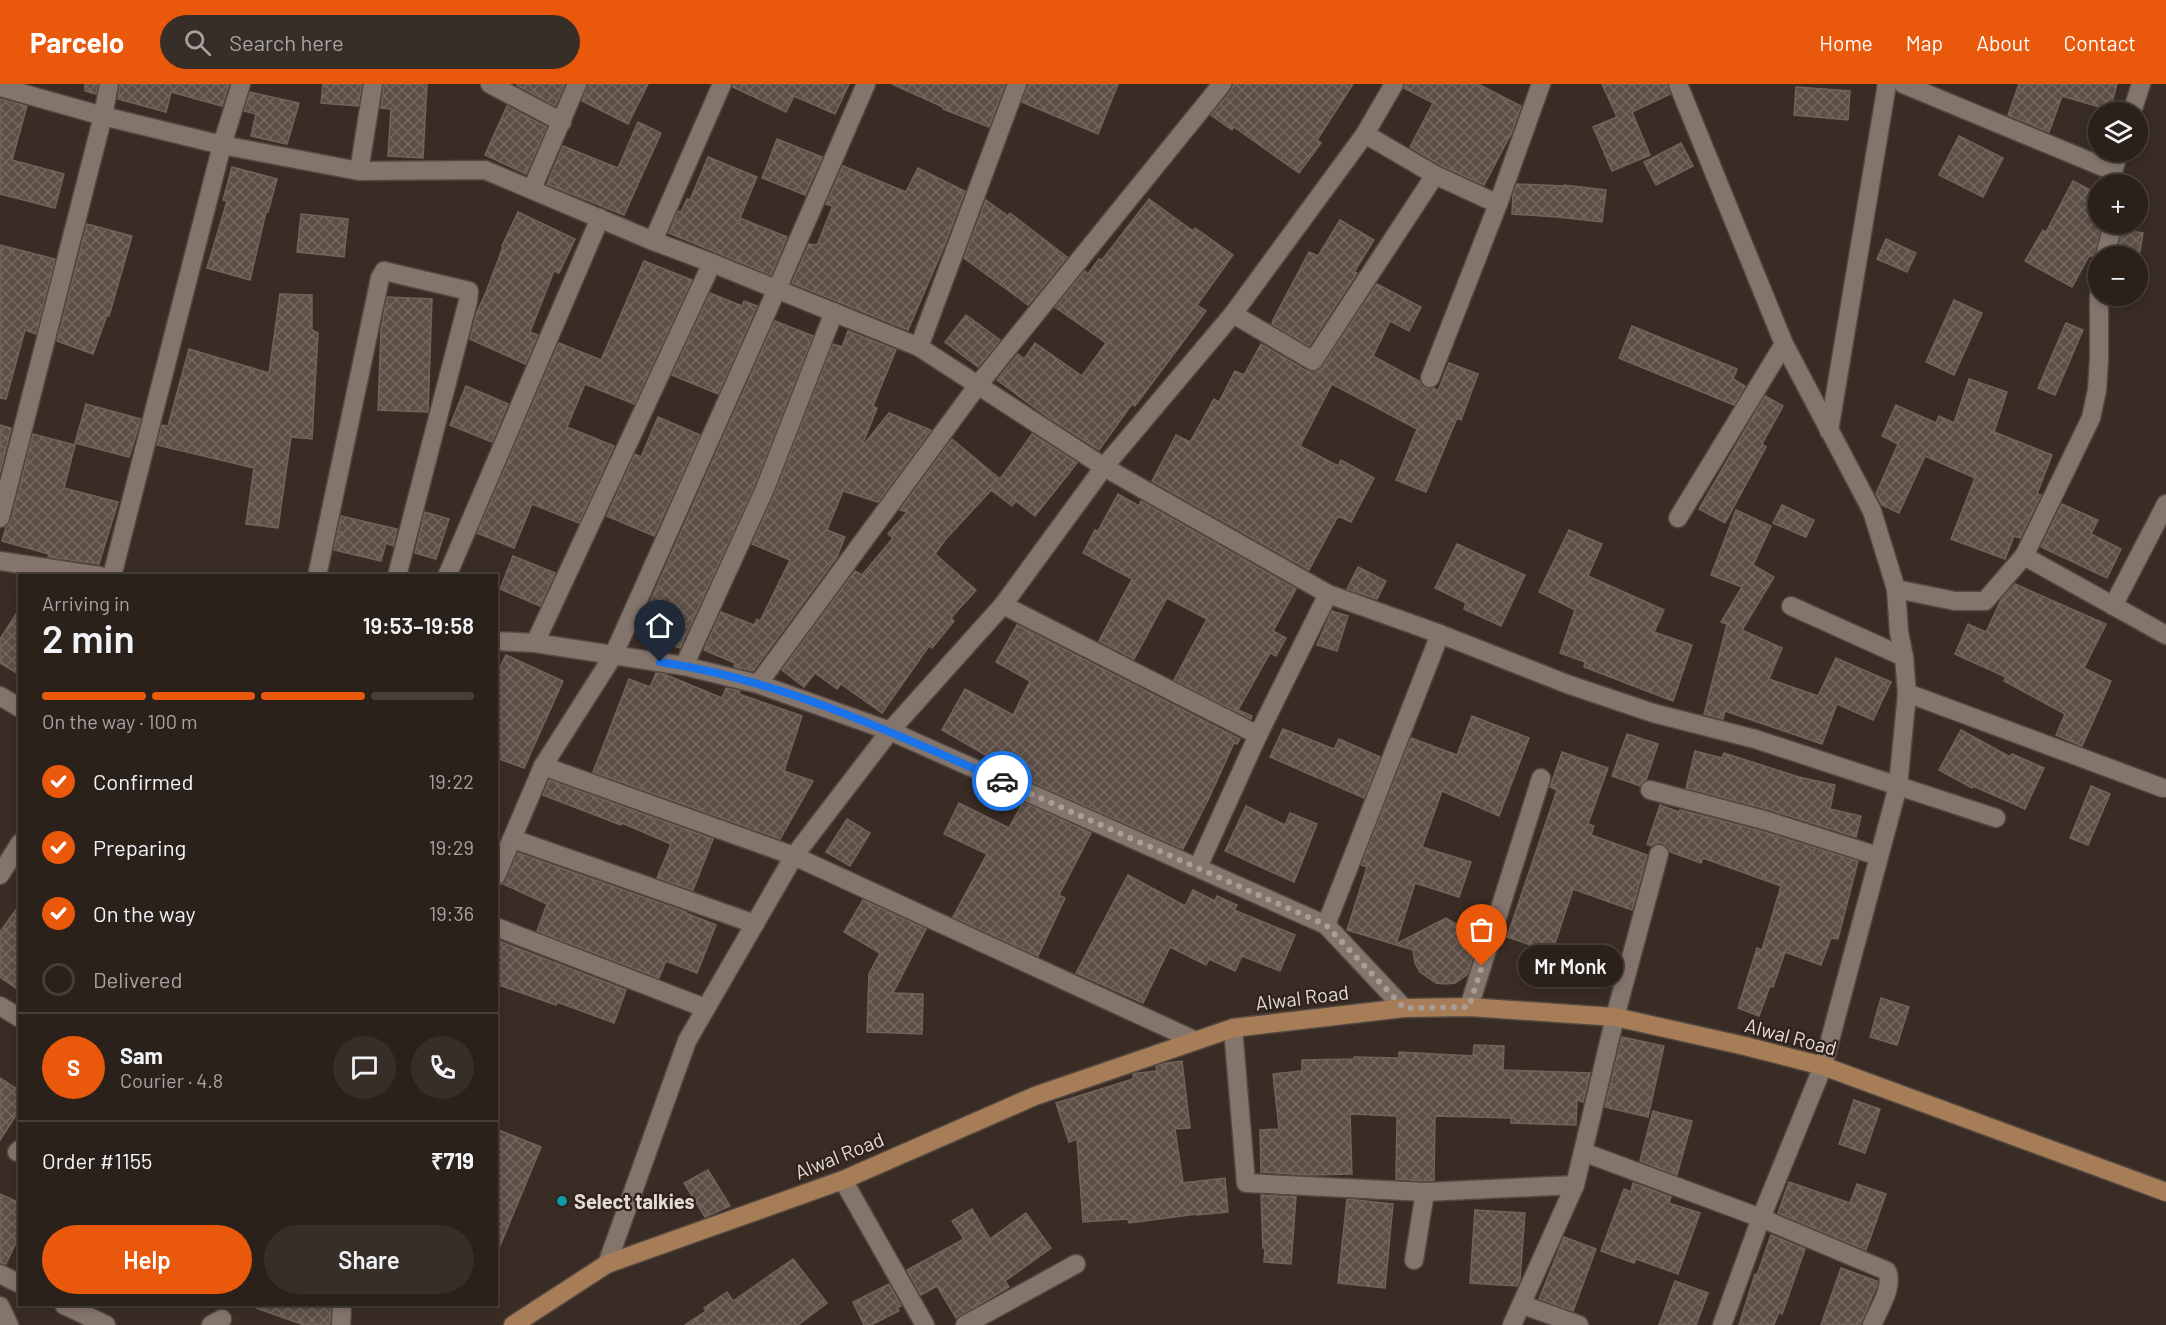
<!DOCTYPE html>
<meta charset="utf-8">
<style>
body{margin:0;font-family:Barlow,sans-serif;background:#372e28;color:#f1f3f6;height:100vh;display:flex;flex-direction:column;font-size:22px;white-space:nowrap}
*{box-sizing:border-box;margin:0}
p{font-size:20px;color:#a6a3a3}
.icon{flex:none;width:33px;height:33px;fill:none;stroke:currentColor;stroke-width:2;stroke-linecap:round;stroke-linejoin:round}
.map{position:relative;flex:1;overflow:hidden}
.sheet{position:absolute;left:18px;top:490px;width:480px;height:732px;display:flex;flex-direction:column;background:#2b211b;border-radius:0px;box-shadow:0 3px 9px #0003,0 0 0 2px #473e3a}
.sheet>*{flex:none}
.buttons{position:absolute;left:2088px;top:18px;display:grid;gap:12px}
.buttons a{display:grid;place-items:center;width:60px;height:60px;border-radius:50%;background:#2b211b;box-shadow:0 3px 9px #0003,0 0 0 2px #473e3a;font-size:30px}
.pin{position:absolute;display:grid;place-items:center;width:51px;height:51px;color:#fff;margin:-62px -26px;border-radius:50% 50% 50% 0;rotate:-45deg;box-shadow:0 0 6px #0007}
.pin .icon{rotate:45deg}
.courier{position:absolute;display:grid;place-items:center;width:60px;height:60px;margin:-30px;border:4px solid #1a73e8;border-radius:50%;background:#fff;color:#222;box-shadow:0 2px 8px #0007}
.bubble{position:absolute;height:42px;border-radius:21px;background:#2b211b;box-shadow:0 3px 9px #0003,0 0 0 2px #473e3a;font-size:20px;font-weight:600;line-height:42px;text-align:center}
.head em{font-style:normal;font-weight:600}
.head div{display:flex;flex-direction:column-reverse}
.head{display:flex;align-items:center;justify-content:space-between;height:102px;padding:0 24px}
h1{font-size:39px;font-weight:600;line-height:45px}
.bar{display:grid;grid-template-columns:repeat(4,1fr);gap:9px 6px;align-content:center;height:72px;padding:0 24px}
.bar i{height:8px;border-radius:4px;background:#473e3a}
.bar .active{background:#ea580c}
.bar p{grid-column:span 4}
.line{display:flex;align-items:center;gap:15px;padding:0 24px;border-top:2px solid #473e3a}
.line div{flex:1}
.round{display:grid;place-items:center;flex:none;width:63px;height:63px;border-radius:32px;background:#372e28}
ol{padding:0 24px;list-style:none}
li{display:flex;align-items:center;gap:18px;height:66px}
li p{margin-inline-start:auto}
li .icon{padding:6px;border-radius:50%;background:#ea580c;color:#fff;stroke-width:4}
li:last-child{color:#a6a3a3}
li i{width:33px;height:33px;border:3px solid #473e3a;border-radius:50%}
.button{display:flex;gap:12px;margin-top:auto;padding:12px 24px}
.button a{flex:1;height:69px;border-radius:36px;background:#ea580c;color:#fff;font-size:24px;font-weight:600;line-height:69px;text-align:center}
.button a+a{background:#372e28;color:#f1f3f6}
header{display:flex;align-items:center;gap:36px;box-sizing:border-box;height:84px;padding:0 30px;background:#ea580c;color:#fff}
header strong{font-size:28px}
nav{display:flex;gap:33px;margin-inline-start:auto;font-size:21px}
.search{width:420px;height:54px;background:#372e28;display:flex;align-items:center;gap:15px;box-sizing:border-box;padding:0 21px;border-radius:33px;color:#a6a3a3;font-size:22px}
.map>svg:first-child{display:block}
.building{fill:url(#building-cross-hatch);stroke:#72635a;stroke-width:1.5}
.lines{fill:none;stroke-linecap:round;stroke-linejoin:round}
.minor-casing{stroke:#534841;stroke-width:21}
.major-casing{stroke:#534841;stroke-width:21}
.minor{stroke:#84756c;stroke-width:18}
.major{stroke:#a67d56;stroke-width:18}
.done{stroke:#a89e98;stroke-width:6;stroke-dasharray:0 10.8}
.route{stroke:#1a73e8;stroke-width:8}
.culture-dot{fill:#0f9aa8;stroke:#2f231b;stroke-width:2}
.labels{text-anchor:middle;dominant-baseline:central;stroke-width:4.5;stroke-linejoin:round;paint-order:stroke}
.street-label{font-size:20px;fill:#e4dbd6;stroke:#2f231b}
.poi-label{font-size:20px;font-weight:bold;fill:#e4dbd6;stroke:#2f231b;text-anchor:start}
</style>
<header>
<strong>Parcelo</strong>
<div class="search"><svg class="icon" aria-label="search" viewBox="0 0 24 24"><circle cx="10" cy="10" r="6"/><path d="M15 15l6 6"/></svg>Search here</div>
<nav><a>Home</a><a>Map</a><a>About</a><a>Contact</a></nav>
</header>
<div class="map">
<svg width="2166" height="1241" viewBox="0 0 2166 1241">
<defs>
<pattern id="building-cross-hatch" width="8" height="8" patternUnits="userSpaceOnUse" patternTransform="scale(1.5)"><rect width="8" height="8" fill="#5d4f46"/><path d="M0 0l8 8M0 8l8-8" fill="none" stroke="#746860"/></pattern>
</defs>
<rect width="100%" height="100%" fill="#392c24"/>
<g class="building">
<polygon points="85,0 98,0 96,10 85,7"/>
<polygon points="120,0 229,0 222,22 171,8 166,28 118,15"/>
<polygon points="323,0 362,0 358,22 321,19"/>
<polygon points="384,0 427,0 423,74 388,72 391,25 381,24"/>
<polygon points="517,0 565,0 555,22 517,1"/>
<polygon points="588,0 648,0 628,40 582,17"/>
<polygon points="733,0 849,0 835,30 794,12 786,28 733,3"/>
<polygon points="892,0 1005,0 989,43 943,25 943,23"/>
<polygon points="1028,0 1118,0 1098,50 1022,18"/>
<polygon points="1234,0 1353,0 1317,56 1321,59 1299,89 1234,43 1232,46 1211,31 1231,7"/>
<polygon points="1405,0 1478,0 1521,22 1512,48 1484,101 1440,81 1410,63 1433,19 1404,4"/>
<polygon points="1602,0 1667,0 1670,10 1632,28 1650,71 1612,87 1593,43 1617,33"/>
<polygon points="2019,0 2117,0 2110,26 2062,12 2049,48 2008,31"/>
<polygon points="1796,3 1850,7 1848,36 1794,31"/>
<polygon points="250,8 299,19 287,60 251,52 256,30 244,27"/>
<polygon points="0,15 27,22 12,76 64,90 55,124 0,110"/>
<polygon points="507,22 547,43 526,90 485,71"/>
<polygon points="638,38 661,49 624,131 547,100 563,62 618,84"/>
<polygon points="1959,52 2003,74 1983,113 1939,91"/>
<polygon points="777,55 822,73 805,111 762,94"/>
<polygon points="1681,59 1693,82 1656,101 1644,78"/>
<polygon points="708,73 757,93 740,134 787,153 771,191 669,149 678,127 681,128 687,115 690,116"/>
<polygon points="843,82 906,108 918,84 965,107 945,160 908,246 792,199 809,160 817,161 832,124 832,122 826,120"/>
<polygon points="232,83 277,95 268,128 266,128 250,196 207,184 227,117 223,116"/>
<polygon points="2073,97 2098,110 2098,142 2101,142 2094,172 2089,172 2072,203 2025,177 2043,146 2046,148"/>
<polygon points="1517,100 1564,102 1564,101 1606,106 1602,138 1557,133 1512,130 1513,110"/>
<polygon points="1149,115 1193,147 1195,144 1233,171 1197,221 1206,227 1135,322 1132,320 1099,366 1046,332 997,296 1018,270 1024,275 1035,259 1082,292 1106,259 1055,223 1085,187 1088,190 1099,175 1102,176"/>
<polygon points="986,116 1008,132 1010,129 1067,173 1028,221 964,174"/>
<polygon points="518,128 575,155 559,189 554,187 530,248 538,251 525,280 470,255 477,228 486,208 503,163 502,162"/>
<polygon points="301,130 348,135 344,173 297,168"/>
<polygon points="1340,136 1374,156 1354,188 1357,189 1309,262 1272,240 1273,236 1309,168 1318,172"/>
<polygon points="87,140 132,152 109,232 107,231 93,270 57,257"/>
<polygon points="2123,146 2143,149 2139,172 2116,172"/>
<polygon points="1886,155 1916,169 1907,188 1877,175"/>
<polygon points="0,161 55,175 36,250 25,246 6,315 0,314"/>
<polygon points="644,177 692,196 634,320 585,300 567,343 614,362 579,439 532,420 514,464 477,449 559,259 601,276"/>
<polygon points="1377,200 1421,223 1409,247 1390,237 1373,272 1419,297 1425,304 1434,304 1438,307 1449,279 1478,290 1461,336 1457,334 1426,408 1396,396 1417,345 1332,300 1300,362 1338,382 1341,376 1374,394 1351,438 1338,432 1309,486 1152,397 1176,351 1190,358 1214,315 1219,318 1235,287 1244,291 1261,260 1307,287 1318,287 1322,283"/>
<polygon points="710,209 742,222 744,217 757,222 718,310 672,291"/>
<polygon points="280,210 312,211 312,246 318,249 312,355 291,353 278,444 246,440 254,384 157,361 162,341 168,342 189,265 269,289"/>
<polygon points="387,213 432,215 428,328 378,326 381,246"/>
<polygon points="1954,216 1982,229 1954,291 1926,278"/>
<polygon points="966,231 1000,256 978,283 945,258"/>
<polygon points="775,237 813,252 754,403 680,564 637,547"/>
<polygon points="2066,239 2083,246 2055,311 2038,304"/>
<polygon points="1632,242 1737,285 1733,295 1745,302 1734,321 1619,274"/>
<polygon points="848,247 896,266 873,322 877,324 861,364 889,329 931,346 878,418 843,407 827,446 845,453 837,473 753,587 734,583 735,579 704,566 721,528 754,541 757,535 760,537 790,476 752,460 774,411 833,260 842,263"/>
<polygon points="1969,295 2007,308 1994,348 2052,371 2037,410 2041,411 2020,454 2014,452 2005,475 1951,455 1975,394 1925,372 1899,429 1882,421 1876,410 1898,360 1882,352 1896,321 1936,339 1939,332 1954,339"/>
<polygon points="466,302 508,320 492,358 450,341"/>
<polygon points="1765,312 1783,322 1762,360 1766,363 1725,439 1699,425"/>
<polygon points="86,320 141,335 129,373 75,359"/>
<polygon points="658,333 700,351 654,452 607,432 635,370 641,373"/>
<polygon points="0,341 11,344 0,389"/>
<polygon points="33,350 75,361 64,404 118,418 99,480 48,473 49,470 2,457 6,443 11,437"/>
<polygon points="1032,350 1077,379 1035,432 1016,417 1012,422 991,406 994,403 945,456 935,470 976,506 951,534 954,537 932,564 929,562 882,629 841,600 837,605 815,589 804,603 782,586 855,487 862,491 893,454 888,450 907,428 900,426 952,355 1000,395"/>
<polygon points="1118,410 1139,422 1141,417 1296,505 1273,547 1286,554 1276,572 1270,569 1238,626 1252,632 1251,635 1174,596 1207,535 1167,514 1134,575 1099,557 1132,495 1083,469 1095,446 1098,447"/>
<polygon points="2062,420 2098,436 2091,450 2121,465 2107,494 2041,463"/>
<polygon points="1782,421 1814,436 1806,453 1773,439"/>
<polygon points="1736,426 1771,442 1753,481 1774,493 1742,546 1782,564 1769,595 1818,612 1836,574 1891,598 1873,636 1837,620 1822,660 1725,627 1723,635 1704,630 1727,540 1721,538 1742,503 1711,491"/>
<polygon points="425,428 449,435 436,475 415,469"/>
<polygon points="341,432 397,445 393,462 386,459 381,477 334,466"/>
<polygon points="1569,446 1602,460 1588,492 1664,526 1654,548 1692,561 1673,617 1584,583 1585,578 1560,569 1575,526 1539,508"/>
<polygon points="1457,460 1525,491 1501,542 1464,525 1466,519 1435,504"/>
<polygon points="513,472 555,489 540,522 500,505"/>
<polygon points="1358,483 1386,497 1377,515 1347,505"/>
<polygon points="2015,500 2106,540 2084,584 2111,597 2082,662 2056,651 2065,630 2004,597 2006,593 1955,570 1968,540 1986,548 2001,516"/>
<polygon points="20,524 20,591 0,579 0,555"/>
<polygon points="1332,527 1348,532 1337,567 1317,561"/>
<polygon points="1017,541 1240,655 1237,660 1234,659 1209,714 1183,765 1033,699 990,676 991,674 942,646 965,605 1013,631 1030,597 996,578"/>
<polygon points="506,571 563,597 524,684 496,674 496,591"/>
<polygon points="656,589 664,590 722,614 726,604 740,607 739,610 802,632 784,687 813,697 780,755 593,688 629,595 650,603"/>
<polygon points="1472,632 1529,654 1499,732 1442,707 1422,763 1471,778 1459,813 1415,799 1396,860 1446,834 1466,846 1473,855 1475,865 1468,890 1455,899 1445,900 1436,899 1420,888 1415,879 1413,866 1347,846 1367,783 1361,781 1411,654 1457,671"/>
<polygon points="1283,645 1334,665 1339,655 1380,673 1364,714 1270,673"/>
<polygon points="1961,646 2010,673 2012,670 2044,684 2025,725 1973,702 1972,704 1939,686"/>
<polygon points="1627,650 1658,660 1646,696 1640,702 1612,692"/>
<polygon points="1695,667 1722,674 1724,669 1799,693 1835,701 1830,725 1861,732 1856,753 1767,725 1686,704"/>
<polygon points="1562,668 1608,684 1588,740 1594,742 1591,751 1647,771 1632,826 1573,805 1552,868 1507,853 1557,706 1550,703"/>
<polygon points="549,696 713,755 693,806 657,794 671,760 622,739 621,741 543,711"/>
<polygon points="2091,702 2110,710 2088,761 2070,754"/>
<polygon points="1023,718 1091,749 1059,811 1065,814 1038,872 953,833 987,770 944,750 959,719 1009,744"/>
<polygon points="1660,721 1679,728 1680,726 1761,747 1858,777 1838,855 1831,854 1821,881 1785,868 1773,903 1770,902 1759,932 1738,924 1757,864 1762,866 1781,802 1703,774 1701,779 1670,768 1667,763 1662,759 1657,759 1651,762 1647,760"/>
<polygon points="1246,722 1285,741 1290,729 1317,740 1294,798 1225,767"/>
<polygon points="847,735 870,749 850,782 826,768"/>
<polygon points="518,769 686,828 686,829 716,841 697,889 666,877 659,894 537,847 547,820 503,800"/>
<polygon points="1128,791 1185,822 1193,806 1215,817 1217,812 1237,821 1234,826 1295,851 1280,887 1242,872 1235,887 1209,875 1206,881 1170,863 1143,919 1076,889"/>
<polygon points="863,816 926,845 893,909 923,910 922,950 867,948 869,890 880,869 844,848"/>
<polygon points="20,820 20,907 0,893 0,848"/>
<polygon points="496,856 626,906 614,939 557,918 556,921 496,900"/>
<polygon points="1881,914 1909,923 1897,961 1870,953"/>
<polygon points="1622,953 1664,962 1648,1033 1605,1023"/>
<polygon points="1474,961 1504,962 1503,986 1590,989 1583,1018 1577,1016 1576,1041 1511,1039 1511,1034 1435,1032 1434,1096 1425,1097 1396,1095 1397,1032 1350,1030 1352,1090 1307,1091 1261,1088 1260,1046 1279,1045 1273,990 1302,987 1302,976 1354,975 1354,973 1399,974 1399,968 1473,972"/>
<polygon points="1182,977 1190,1044 1175,1045 1183,1099 1225,1094 1228,1128 1197,1131 1197,1130 1129,1139 1128,1135 1083,1138 1077,1055 1069,1058 1056,1019 1133,995 1133,990 1138,989 1157,987 1156,982 1167,979"/>
<polygon points="0,994 20,1007 20,1025 0,1056"/>
<polygon points="1854,1016 1880,1025 1865,1069 1839,1060"/>
<polygon points="1653,1027 1692,1037 1677,1091 1640,1077"/>
<polygon points="496,1045 541,1063 497,1169 496,1169"/>
<polygon points="708,1086 730,1122 705,1133 684,1099"/>
<polygon points="1789,1098 1850,1119 1857,1100 1886,1110 1866,1166 1778,1129"/>
<polygon points="1633,1099 1671,1113 1669,1119 1700,1129 1678,1190 1636,1175 1634,1179 1601,1167 1624,1105 1631,1108"/>
<polygon points="0,1110 20,1119 20,1150 6,1180 0,1179"/>
<polygon points="1261,1111 1296,1113 1291,1180 1264,1178 1265,1164 1263,1164"/>
<polygon points="1347,1115 1393,1120 1385,1204 1338,1199"/>
<polygon points="972,1125 990,1155 1026,1129 1051,1164 1005,1197 1009,1203 956,1234 937,1202 921,1211 907,1186 964,1155 952,1137"/>
<polygon points="1475,1126 1525,1129 1520,1195 1517,1202 1470,1199"/>
<polygon points="1771,1151 1805,1165 1793,1199 1782,1230 1779,1228 1774,1241 1739,1241 1755,1190 1757,1191"/>
<polygon points="1564,1153 1596,1165 1573,1227 1539,1215"/>
<polygon points="793,1175 827,1219 798,1241 685,1241 706,1227 704,1224 727,1208 733,1217"/>
<polygon points="1841,1184 1877,1197 1877,1201 1860,1241 1821,1241"/>
<polygon points="1675,1197 1708,1209 1696,1241 1659,1241"/>
<polygon points="889,1200 901,1222 897,1224 899,1227 871,1241 864,1241 853,1218"/>
<polygon points="257,1221 331,1221 330,1239 329,1241 304,1241 256,1224"/>
</g>
<g class="lines">
<g class="minor-casing">
<g id="minor">
<polyline points="490,0 562,38"/>
<polyline points="1678,0 1784,260 1872,427 1896,505 1899,548 1904,573 1907,609 1898,702 1823,982 1761,1134 1722,1241"/>
<polyline points="1903,0 2113,87"/>
<polyline points="0,3 103,32 222,61 359,87 485,86 653,157 712,179 919,263 1104,383 1328,510 1440,550 1567,600 1653,629 1755,655 1996,734"/>
<polyline points="2132,28 2141,0"/>
<polyline points="1365,50 1435,91 1498,120 1430,294"/>
<polyline points="359,87 373,0"/>
<polyline points="2113,100 2113,87 2119,68"/>
<polyline points="532,105 577,0"/>
<polyline points="1498,120 1541,0"/>
<polyline points="653,157 722,0"/>
<polyline points="2105,172 2113,140"/>
<polyline points="1233,230 1313,277 1435,91"/>
<polyline points="919,263 1017,0"/>
<polyline points="1829,347 1887,0"/>
<polyline points="0,434 103,32 109,0"/>
<polyline points="1678,434 1784,260"/>
<polyline points="2024,472 2091,334 2097,306 2099,275 2099,212"/>
<polyline points="0,477 100,492"/>
<polyline points="112,492 222,61 241,0"/>
<polyline points="317,492 380,194 384,187 469,207 468,217 397,492"/>
<polyline points="447,492 600,134"/>
<polyline points="1896,505 1955,517 1985,517 2024,472 2166,551"/>
<polyline points="1003,521 1258,651"/>
<polyline points="1791,522 1904,573"/>
<polyline points="2113,522 2166,420"/>
<polyline points="496,557 535,559 684,582 758,600 890,647 1326,841 1404,924"/>
<polyline points="535,559 712,179"/>
<polyline points="684,582 764,407 834,228"/>
<polyline points="758,600 978,301 1222,0"/>
<polyline points="1907,609 2163,704"/>
<polyline points="0,612 20,624"/>
<polyline points="543,682 794,772 1194,956"/>
<polyline points="1650,706 1764,736 1878,772"/>
<polyline points="513,755 755,840"/>
<polyline points="1198,783 1258,651 1328,510"/>
<polyline points="0,791 20,759"/>
<polyline points="496,792 543,682 613,572 777,205 866,0"/>
<polyline points="1326,841 1440,550"/>
<polyline points="496,843 705,924"/>
<polyline points="0,922 20,934"/>
<polyline points="1469,923 1541,694"/>
<polyline points="1233,944 1246,1099 1425,1108 1575,1101"/>
<polyline points="17,1068 20,1065"/>
<path d="M1583,1068L1761,1134L1887,1187C1894,1203 1878,1226 1872,1241"/>
<polyline points="843,1096 925,1241"/>
<polyline points="1414,1176 1425,1108"/>
<polyline points="607,1180 687,957 794,772 890,647 1003,521 1104,383 1233,230 1365,50 1394,0"/>
<polyline points="0,1190 20,1200"/>
<polyline points="64,1221 106,1241"/>
<polyline points="1523,1221 1579,1241"/>
<polyline points="0,1222 9,1241"/>
<polyline points="211,1241 222,1235"/>
<polyline points="341,1241 342,1221"/>
<polyline points="965,1241 1076,1180"/>
<polyline points="1512,1241 1575,1101 1615,933 1659,770"/>
</g>
</g>
<g class="major-casing">
<polyline id="major" points="513,1241 607,1180 843,1096 1035,1012 1233,944 1404,924 1469,923 1615,933 1745,962 1823,982 2166,1108"/>
</g>
<use href="#minor" class="minor"/>
<use href="#major" class="major"/>
</g>
<g class="lines">
<polyline class="done" points="1002,697 1326,841 1404,924 1469,923 1482,882"/>
<path class="route" d="M660,578C778,595 894,649 1002,697"/>
</g>
<circle class="culture-dot" cx="562" cy="1117" r="6"/>
<g class="labels">
<g class="street-label">
<text transform="translate(1302 913) rotate(-7)">Alwal Road</text>
<text transform="translate(1791 952) rotate(15)">Alwal Road</text>
<text transform="translate(839 1071) rotate(-22)">Alwal Road</text>
</g>
<g class="poi-label">
<text x="574" y="1117">Select talkies</text>
</g>
</g>
</svg>
<div class="buttons">
<a><svg class="icon" aria-label="layers" viewBox="0 0 24 24"><path d="M12 4l9 5-9 5-9-5zM3 14l9 5 9-5"/></svg></a>
<a>+</a>
<a>−</a>
</div>
<div class="pin" style="left:1482px;top:882px;background:#ea580c"><svg class="icon" aria-label="bag" viewBox="0 0 24 24"><path d="M5 8h14l-1 12H6zM9 8a3 3 0 0 1 6 0"/></svg></div>
<div class="pin" style="left:660px;top:578px;background:#1f2937"><svg class="icon" aria-label="home" viewBox="0 0 24 24"><path d="M3 11l9-7 9 7M6 9v11h12V9"/></svg></div>
<div class="courier" style="left:1002px;top:697px"><svg class="icon" aria-label="car" viewBox="0 0 24 24"><path d="M5 17H2v-5l4-1 3-4h7l3 4 3 1v5h-3M9 17h6M6 11h13"/><circle cx="7" cy="17" r="2"/><circle cx="17" cy="17" r="2"/></svg></div>
<div class="bubble" style="left:1518px;top:861px;width:105px">Mr Monk</div>
<section class="sheet">
<div class="head"><div><h1>2 min</h1><p>Arriving in</p></div><em>19:53–19:58</em></div>
<div class="bar"><i class="active"></i><i class="active"></i><i class="active"></i><i></i><p>On the way · 100 m</p></div>
<ol>
<li><svg class="icon" aria-label="check" viewBox="0 0 24 24"><path d="M5 12l5 5 9-10"/></svg>Confirmed<p>19:22</p></li>
<li><svg class="icon" aria-label="check" viewBox="0 0 24 24"><path d="M5 12l5 5 9-10"/></svg>Preparing<p>19:29</p></li>
<li><svg class="icon" aria-label="check" viewBox="0 0 24 24"><path d="M5 12l5 5 9-10"/></svg>On the way<p>19:36</p></li>
<li><i></i>Delivered</li>
</ol>
<div class="line" style="height:108px"><b class="round" style="background:#ea580c;color:#fff">S</b><div><b>Sam</b><p>Courier · 4.8</p></div><a class="round"><svg class="icon" aria-label="chat" viewBox="0 0 24 24"><path d="M4 5h16v11H9l-5 4z"/></svg></a><a class="round"><svg class="icon" aria-label="phone" viewBox="0 0 24 24"><path d="M5 4h4l2 5-3 2q2 4 5 5l2-3 5 2v4C11 20 4 13 5 4z"/></svg></a></div>
<div class="line" style="height:78px"><div>Order #1155</div><b>₹719</b></div>
<div class="button"><a>Help</a><a>Share</a></div>
</section>
</div>
